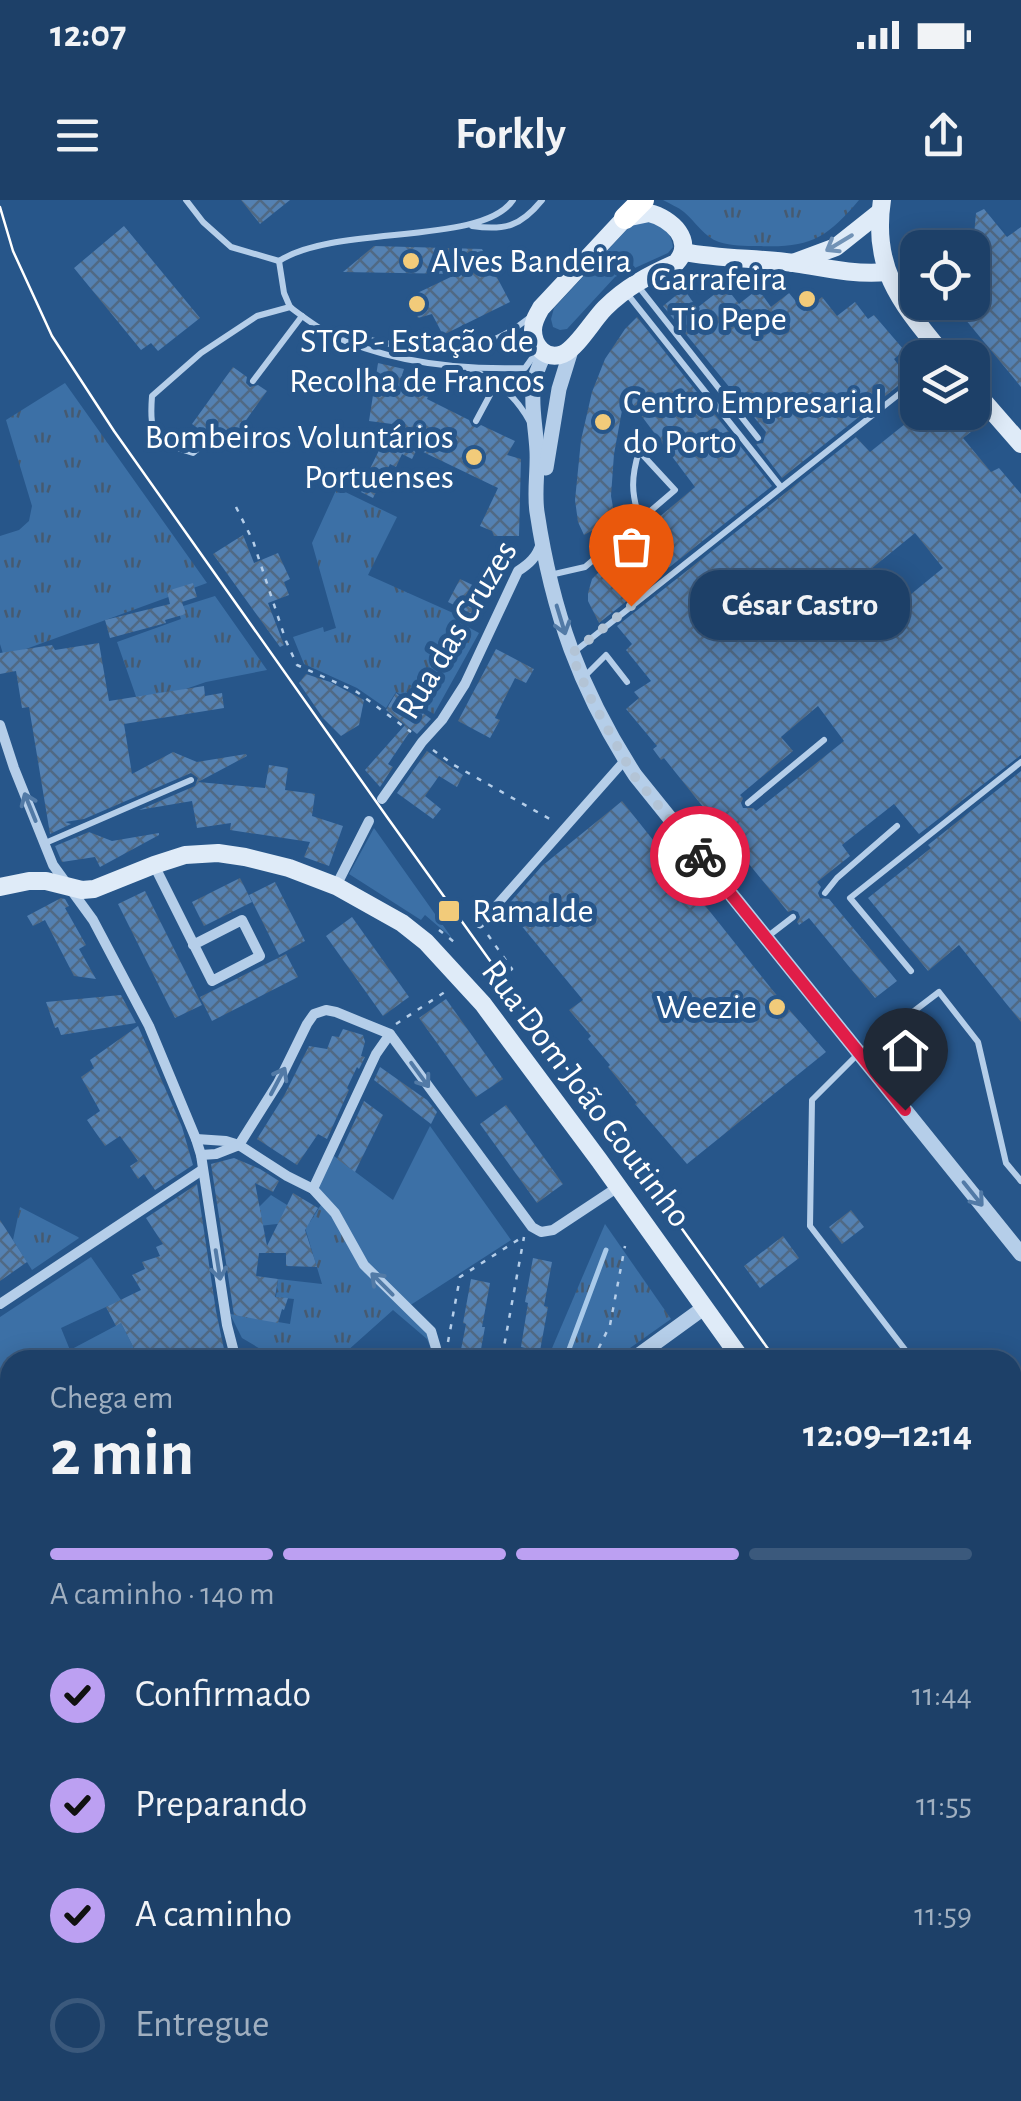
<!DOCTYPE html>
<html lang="pt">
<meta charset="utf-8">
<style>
body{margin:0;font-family:"Alegreya Sans",sans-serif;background:#2a4b71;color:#f1f3f6;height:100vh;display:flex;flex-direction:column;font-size:38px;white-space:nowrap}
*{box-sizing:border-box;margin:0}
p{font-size:32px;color:#a0afc0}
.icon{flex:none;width:55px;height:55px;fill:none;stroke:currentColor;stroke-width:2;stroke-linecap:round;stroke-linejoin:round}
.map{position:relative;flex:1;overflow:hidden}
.details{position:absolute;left:0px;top:1150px;width:1022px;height:752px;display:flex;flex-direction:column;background:#1d4068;border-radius:30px 30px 0 0;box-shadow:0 5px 25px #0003,0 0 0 2px #3b597c}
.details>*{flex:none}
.buttons{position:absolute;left:900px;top:30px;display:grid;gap:20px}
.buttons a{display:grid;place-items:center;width:90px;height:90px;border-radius:20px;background:#1d4068;box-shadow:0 5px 25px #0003,0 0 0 2px #3b597c;font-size:50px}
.pin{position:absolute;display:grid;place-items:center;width:85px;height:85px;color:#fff;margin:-102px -42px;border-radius:50% 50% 50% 0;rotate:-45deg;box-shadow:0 0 10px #0007}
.pin .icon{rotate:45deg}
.courier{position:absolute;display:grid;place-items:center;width:100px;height:100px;margin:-50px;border:8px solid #e11d48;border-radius:50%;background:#fff;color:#222;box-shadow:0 2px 12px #0007}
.bubble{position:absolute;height:70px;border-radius:30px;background:#1d4068;box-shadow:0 5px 25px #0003,0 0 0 2px #3b597c;font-size:32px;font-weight:700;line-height:70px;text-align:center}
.summary em{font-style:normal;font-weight:700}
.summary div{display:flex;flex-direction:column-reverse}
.summary{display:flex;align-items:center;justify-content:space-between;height:170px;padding:0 50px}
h1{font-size:65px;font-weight:700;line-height:75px}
.bar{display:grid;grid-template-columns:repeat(4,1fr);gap:15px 10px;align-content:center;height:120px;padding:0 50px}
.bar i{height:12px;border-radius:8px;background:#3b597c}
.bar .active{background:#bca0f2}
.bar p{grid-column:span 4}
ol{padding:0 50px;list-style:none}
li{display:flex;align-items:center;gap:30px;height:110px}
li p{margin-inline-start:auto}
li .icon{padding:10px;border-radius:50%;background:#bca0f2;color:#111;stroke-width:4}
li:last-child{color:#a0afc0}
li i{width:55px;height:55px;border:5px solid #3b597c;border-radius:50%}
.status{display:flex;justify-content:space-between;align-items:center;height:70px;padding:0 50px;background:#1d4068;direction:ltr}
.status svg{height:28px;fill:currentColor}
header{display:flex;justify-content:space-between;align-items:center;height:130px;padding:0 50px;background:#1d4068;font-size:45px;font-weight:700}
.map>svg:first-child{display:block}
.grass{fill:url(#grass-tufts)}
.green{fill:#3c70a6}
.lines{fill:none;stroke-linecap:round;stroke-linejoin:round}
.stream{stroke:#a9caea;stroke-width:5}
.building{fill:url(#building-cross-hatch);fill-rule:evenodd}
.path{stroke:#b5cee9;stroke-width:2.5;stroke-dasharray:5 8;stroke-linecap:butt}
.service{stroke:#b5cee9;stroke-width:6}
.pedestrian{stroke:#b5cee9;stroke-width:9}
.minor{stroke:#b5cee9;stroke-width:10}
.tertiary{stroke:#b5cee9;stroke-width:15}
.secondary{stroke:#dfebf8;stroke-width:18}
.motorway{stroke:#fff;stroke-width:22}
.tram{stroke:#fff;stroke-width:2.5}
.oneway{stroke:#7192b6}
.oneway2{stroke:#527aa6}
.done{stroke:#b3c4d6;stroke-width:10;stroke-dasharray:0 18}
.route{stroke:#e11d48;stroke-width:12}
.poi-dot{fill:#f2cb7a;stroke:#27568a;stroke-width:4}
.labels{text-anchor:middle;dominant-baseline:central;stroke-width:10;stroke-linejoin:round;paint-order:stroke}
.poi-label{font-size:35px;fill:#fff;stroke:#27568a;text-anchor:start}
.street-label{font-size:35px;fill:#fff;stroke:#27568a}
</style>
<div class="status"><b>12:07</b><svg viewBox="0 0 49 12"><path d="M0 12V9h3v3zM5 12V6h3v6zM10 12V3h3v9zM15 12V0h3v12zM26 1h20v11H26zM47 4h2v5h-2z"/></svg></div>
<header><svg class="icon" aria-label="menu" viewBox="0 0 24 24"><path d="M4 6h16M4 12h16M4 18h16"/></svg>Forkly<svg class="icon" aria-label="share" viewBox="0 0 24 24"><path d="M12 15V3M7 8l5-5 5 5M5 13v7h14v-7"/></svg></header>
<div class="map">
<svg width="1021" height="1901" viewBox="0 0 1021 1901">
<defs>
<pattern id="grass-tufts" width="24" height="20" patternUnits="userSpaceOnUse" patternTransform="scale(2.5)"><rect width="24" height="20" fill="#3c70a6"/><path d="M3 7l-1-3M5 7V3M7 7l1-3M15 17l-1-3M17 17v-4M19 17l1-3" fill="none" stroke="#465a70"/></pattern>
<pattern id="building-cross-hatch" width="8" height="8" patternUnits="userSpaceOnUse" patternTransform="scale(2.5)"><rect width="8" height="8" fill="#5481b2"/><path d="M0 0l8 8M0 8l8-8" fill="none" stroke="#506984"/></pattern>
</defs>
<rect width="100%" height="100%" fill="#27568a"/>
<g class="grass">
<path d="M663,0H859C826,39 810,48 758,46C746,46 731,46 719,42C704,37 695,21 684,12C678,7 670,4 663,0Z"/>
<polygon points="65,183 207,383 4,457 0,444 0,336 19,330 29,321 32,306 6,220"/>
<polygon points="337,288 397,317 368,375 471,421 468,427 479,433 434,514 396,492 386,508 357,488 304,464 293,437 323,427 324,432 336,428 312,343"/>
<polygon points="215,396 267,470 206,482 139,505 117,442 181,419 177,408"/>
<polygon points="271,995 287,1005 302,1007 310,1022 324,1000 431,1131 432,1151 427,1139 393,1110 337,1160 279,1160 242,1138 230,1114 290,1124 294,1099 276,1097 278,1079 322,1084 303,1021 259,1026 258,1008"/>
<polygon points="20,1007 78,1037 79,1038 32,1070 13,1040"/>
<polygon points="605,1024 671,1119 613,1160 547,1160"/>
</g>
<g class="green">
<path d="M648,22C662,25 671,31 673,47L668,53L615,77L567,129L560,130L553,127L551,119L554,108L632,24Z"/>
<polygon points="374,628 452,738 425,715 421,720 349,674"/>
<polygon points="430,926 511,1040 409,1106 365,1065 313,989 334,956 393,1000"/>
<polygon points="91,1057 121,1100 61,1128 70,1150 121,1123 140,1160 10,1160 10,1307 0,1311 0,1277 10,1272 0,1232 0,1117"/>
<polygon points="0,1550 10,1581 10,1867 0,1870"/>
<polygon points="422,1892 533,1892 536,1895 540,1893 576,1893 564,1901 410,1901"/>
</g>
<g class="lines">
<g class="stream">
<polyline points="565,1160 606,1050"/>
<polyline points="0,1187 10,1200"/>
<polyline points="0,1287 10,1283"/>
<polyline points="0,1575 10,1595"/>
<polyline points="0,1824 10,1823"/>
</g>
</g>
<g class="building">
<polygon points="241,0 290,0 260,24"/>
<polygon points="984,9 1007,37 1021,27 1021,187 951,102 972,102 972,57 976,13"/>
<polygon points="124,26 200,118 158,151 151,143 141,150 74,68"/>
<polygon points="374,46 482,49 510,102 443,135 432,114 418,118 409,97 457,74 343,72"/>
<polygon points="725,86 739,104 758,89 771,107 789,93 804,111 822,97 837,116 855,102 868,119 874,115 904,150 894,159 908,178 782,278 756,244 763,243 766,232 663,106 684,89 697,108"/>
<polygon points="637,117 772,286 599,423 588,401 588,393 592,379 602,369 623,354 620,350 695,287 625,194 614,254 611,296 615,318 584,335 578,322 575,300 581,240 592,192 605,159 625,129"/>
<polygon points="378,163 404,169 402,175 431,189 427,199 469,220 472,226 477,228 481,225 515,241 507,255 521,259 519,336 494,336 492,331 480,326 498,288 417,249 412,259 402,254 396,267 390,264 373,298 359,291 392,224 369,221"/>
<polygon points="233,167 247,177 246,183 250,187 258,185 267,191 226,248 217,242 216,233 211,231 206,234 192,224"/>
<path d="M917,189L918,214L955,212L971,232L963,238L991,272L999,268L1021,294V555L919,634L894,604L842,645L850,656L817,682L821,687L818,693L820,698L829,699L897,781L875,798L809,718L799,725L797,722L800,717L798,712L793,710L788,712L723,632L725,623L720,620L715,622L664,558L661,560L653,549L657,546L626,509L639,498L634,492L651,481L626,450L632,444L617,426L856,237L870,252L915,216L902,201ZM915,333L943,368L899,404L871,369ZM818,506L844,541L756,611L753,608H743L741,603L743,598L740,595L793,551L781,537Z"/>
<polygon points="243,335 254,363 278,353 290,379 284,382 289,395 268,403 284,445 280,447 213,354"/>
<polygon points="460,379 485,391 474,415 448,402"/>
<polygon points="193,383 197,397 182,402 186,414 165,420 166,423 110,438 105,420 170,404 167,391"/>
<polygon points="99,443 109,501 204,486 205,496 222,493 224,508 124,524 132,574 173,552 197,562 246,554 247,556 198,582 265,588 269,565 288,568 285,590 315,594 312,616 343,626 329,666 304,657 310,642 230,630 231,623 197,628 192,601 139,610 195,586 198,578 191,573 84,619 65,622 71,624 50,634 29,507 22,508 16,471 0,474 0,453 52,445 55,450"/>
<polygon points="496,449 534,469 526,483 515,478 495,518 500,520 490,538 458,521"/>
<polygon points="306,474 330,482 364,500 359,525 341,536 323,518 299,483"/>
<polygon points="396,493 431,519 417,534 386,510"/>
<polygon points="405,525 411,530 388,564 393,567 380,587 365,570"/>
<polygon points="427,551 463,575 457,587 439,576 425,596 441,609 433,619 397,593"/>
<polygon points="1021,571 1021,822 959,745 928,771 868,698 931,648 928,645"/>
<polygon points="622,601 774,792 826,852 687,964 635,904 637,903 608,867 610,865 588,839 591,836 569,810 583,800 506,707 542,666"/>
<polygon points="89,632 112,641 159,633 159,635 100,667 95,657 62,662 55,646"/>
<polygon points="240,678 252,702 204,726 192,702"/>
<polygon points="275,682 305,741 279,755 249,695"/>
<polygon points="145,691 202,805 175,818 118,704"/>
<polygon points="61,698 65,699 69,706 65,708 86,745 79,749 96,779 74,776 45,720 33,726 27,716"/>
<polygon points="352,717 409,797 383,816 326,736"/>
<polygon points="286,754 298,777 212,821 200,797"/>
<polygon points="121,795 136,823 61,835 58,827 55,828 46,802"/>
<polygon points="446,799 503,879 476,897 419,818"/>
<polygon points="138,826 182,927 193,965 155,990 144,974 138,979 130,966 138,961 120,936 105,946 87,920 100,911 81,877 94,868 90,860"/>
<polygon points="343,829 363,835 365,842 361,856 365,857 359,869 357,867 347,888 349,890 327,939 318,934 297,965 257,939 284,896 309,846 327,849 332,836 339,837"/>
<polygon points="380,867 427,900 437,912 431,924 374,880"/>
<polygon points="364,901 383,915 355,972 337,959"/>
<polygon points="506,905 563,984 537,1003 480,924"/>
<polygon points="234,958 260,969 279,981 273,992 255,983 267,1046 293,993 318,1008 305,1030 317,1067 286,1066 286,1053 259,1053 256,1076 278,1079 275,1097 288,1098 284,1110 282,1109 278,1123 234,1115 211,964"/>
<polygon points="197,984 216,1111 225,1154 214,1158 215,1160 140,1160 121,1123 116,1126 106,1107 141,1090 132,1075 145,1069 142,1062 160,1056 156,1047 163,1044 146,1018"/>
<polygon points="851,1010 864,1027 842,1044 829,1027"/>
<polygon points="0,1020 27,1062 0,1081"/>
<polygon points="783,1036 799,1058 760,1088 744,1066"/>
<polygon points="533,1058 552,1062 544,1106 548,1107 540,1151 521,1147 528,1103 525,1102"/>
<polygon points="471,1079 490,1083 482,1127 485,1127 479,1160 459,1160 466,1124 463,1123"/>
</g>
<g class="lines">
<g class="path">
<polyline points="236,307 253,341 286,441 297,465 357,492 411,532"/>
<polyline points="433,550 454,565 555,622"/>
<polyline points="439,730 458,745"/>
<polyline points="488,735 512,769 493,782 494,793"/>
<polyline points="396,824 448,790"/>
<polyline points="448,1142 460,1077 524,1036"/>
<polyline points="513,1160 514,1154 503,1152 524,1037"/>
<polyline points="593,1160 610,1125 625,1046"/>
<polyline points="0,1204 10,1229"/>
<polyline points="0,1276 10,1273"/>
<polyline points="0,1604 10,1620"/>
<polyline points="0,1679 10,1682"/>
<polyline points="0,1804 10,1802"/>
</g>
<g class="service">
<path d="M186,0L203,22L231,47L279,61C336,24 482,46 513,0"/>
<path d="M472,26C505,31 521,26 542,0"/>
<polyline points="279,61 284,93 290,107"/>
<polyline points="638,86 758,238"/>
<polyline points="625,91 781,287"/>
<path d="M337,134C411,146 464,170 529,118"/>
<path d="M469,169C497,179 516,196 530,222"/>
<polyline points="253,181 302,116"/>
<polyline points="476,221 491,193 502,185"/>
<path d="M211,238L193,253C155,241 149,237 152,196L201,153L257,116L290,107C302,116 315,126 328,133C388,163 459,170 525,168L538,150"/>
<path d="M550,375L585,367L675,290L639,251C631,278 631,293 640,320"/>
<polyline points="574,452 918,179"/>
<polyline points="583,478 606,455 627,482"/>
<polyline points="748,603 824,540"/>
<polyline points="43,644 191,580"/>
<polyline points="695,648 719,627"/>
<polyline points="825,693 837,678 897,626"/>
<polyline points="767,737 793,717"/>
<polyline points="911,771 850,698 1021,562"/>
<polyline points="913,1160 810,1026 812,900 859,853 939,792 978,842 1006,963 1021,981"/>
<polyline points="1012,1221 1021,1215"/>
<polyline points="1012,1427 1021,1437"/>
<polyline points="1012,1670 1021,1664"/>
<polyline points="1012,1725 1021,1737"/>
<polyline points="663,1892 669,1901"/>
<polyline points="1016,1901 1021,1897"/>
</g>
<g class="pedestrian">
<polyline points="480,724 625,560"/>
<polyline points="1012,1192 1021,1186"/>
</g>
<g class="minor">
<polyline points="0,525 14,568 53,665 93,720 149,826 196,939 201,955 227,1125 236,1160"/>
<path d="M382,599L422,542L442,520L465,484L518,371C529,364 537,357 541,343"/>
<polyline points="154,665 212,781 260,756 242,720 193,745"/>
<polyline points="336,686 369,621"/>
<polyline points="196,939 226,941 239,945 287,976 313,989 335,1013 364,1065 431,1131 436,1148 435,1160"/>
<polyline points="201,955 216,954 239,945 278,883 307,824 314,814 326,810 336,812 390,834 532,1027 541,1032 553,1030 618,987"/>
<polyline points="313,989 376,854 390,834"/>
<polyline points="0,1104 202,970"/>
<polyline points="1012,1830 1021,1842"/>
<polyline points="100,1901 102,1892"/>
</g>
<g class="tertiary">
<path d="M545,154C525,188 535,214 537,251C538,271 534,292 537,312C552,412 580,490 635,575L1021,1054"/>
<polyline points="546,268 559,189 572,147"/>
<polyline points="632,1160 705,1107"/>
<polyline points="1012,1181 1021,1175"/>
<polyline points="1012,1599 1021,1598"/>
<polyline points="336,1892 344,1901"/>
<polyline points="878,1892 884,1901"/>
<polyline points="589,1901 600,1892"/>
<polyline points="630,1901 642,1892"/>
</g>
<g class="secondary">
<path d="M882,0C871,72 904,106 946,158"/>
<path d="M649,13C671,18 696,41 676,63C649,75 626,87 605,108C593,120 577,148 563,154C546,161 533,146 533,130C533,121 537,115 541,108L625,18Z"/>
<path d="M684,52C720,59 757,58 794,63C825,68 855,75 887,72"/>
<polyline points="793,63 836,47 880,12"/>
<polyline points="972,188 1021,244"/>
<polyline points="0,687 29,681 46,681 82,690 94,689 154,665 185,655 218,653 245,657 289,668 336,686 402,723 426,742 483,804 599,960 742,1160"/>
<polyline points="1012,1534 1021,1546"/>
</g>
<polyline class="motorway" points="625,18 643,0"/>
<g class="tram">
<polyline points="0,7 13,51 52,136 114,231 387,617 776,1160"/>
<polyline points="1012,1489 1021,1501"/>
</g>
</g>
<defs><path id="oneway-shaft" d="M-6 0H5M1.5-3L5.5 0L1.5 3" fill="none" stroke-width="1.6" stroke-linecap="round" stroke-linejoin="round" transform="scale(2.5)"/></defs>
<use class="oneway" href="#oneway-shaft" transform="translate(839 43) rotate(149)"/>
<g class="oneway2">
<use href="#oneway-shaft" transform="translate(561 420) rotate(73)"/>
<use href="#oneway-shaft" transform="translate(30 607) rotate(-112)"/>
<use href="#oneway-shaft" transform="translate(420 875) rotate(54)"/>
<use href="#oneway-shaft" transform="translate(278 881) rotate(-62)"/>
<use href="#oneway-shaft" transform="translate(973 994) rotate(51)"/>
<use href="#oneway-shaft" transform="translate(218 1065) rotate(81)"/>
<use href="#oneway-shaft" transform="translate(382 1084) rotate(-135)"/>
</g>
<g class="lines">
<polyline class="done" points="631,406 571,454 592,501 634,576 700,656"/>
<polyline class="route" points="700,656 905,910"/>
</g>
<g class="poi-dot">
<circle cx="411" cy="61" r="10"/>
<circle cx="807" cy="99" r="10"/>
<circle cx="417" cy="104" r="10"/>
<circle cx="603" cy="222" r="10"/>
<circle cx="474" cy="257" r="10"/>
<rect x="437" y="699" width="24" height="24" rx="5"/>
<circle cx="777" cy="807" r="10"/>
</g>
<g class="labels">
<g class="poi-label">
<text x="431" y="61">Alves Bandeira</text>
<text x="787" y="79" text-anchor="end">Garrafeira<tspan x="787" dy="40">Tio Pepe</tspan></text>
<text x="417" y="141" text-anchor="middle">STCP - Estação de<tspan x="417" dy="40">Recolha de Francos</tspan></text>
<text x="623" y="202">Centro Empresarial<tspan x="623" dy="40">do Porto</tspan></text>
<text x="454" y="237" text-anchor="end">Bombeiros Voluntários<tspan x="454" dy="40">Portuenses</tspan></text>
<text x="472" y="711">Ramalde</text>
<text x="757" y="807" text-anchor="end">Weezie</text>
</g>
<g class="street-label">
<text transform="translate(457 430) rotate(-59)">Rua das Cruzes</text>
<text transform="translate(586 894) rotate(53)">Rua Dom João Coutinho</text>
</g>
</g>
</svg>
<div class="buttons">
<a><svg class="icon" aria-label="locate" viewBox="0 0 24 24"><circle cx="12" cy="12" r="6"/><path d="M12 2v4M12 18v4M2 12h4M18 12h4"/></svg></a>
<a><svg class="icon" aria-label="layers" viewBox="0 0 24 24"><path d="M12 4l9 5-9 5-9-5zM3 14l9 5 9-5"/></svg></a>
</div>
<div class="pin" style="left:631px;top:406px;background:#ea580c"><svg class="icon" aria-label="bag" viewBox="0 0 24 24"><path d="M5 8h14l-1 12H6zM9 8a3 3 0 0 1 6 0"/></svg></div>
<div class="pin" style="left:905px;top:910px;background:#1f2937"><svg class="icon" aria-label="home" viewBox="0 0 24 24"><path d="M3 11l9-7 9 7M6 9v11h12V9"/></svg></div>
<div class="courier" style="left:700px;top:656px"><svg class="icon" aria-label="bike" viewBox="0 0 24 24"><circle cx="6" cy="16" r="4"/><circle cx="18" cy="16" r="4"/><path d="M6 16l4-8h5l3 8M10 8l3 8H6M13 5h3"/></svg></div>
<div class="bubble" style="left:690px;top:370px;width:220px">César Castro</div>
<section class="details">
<div class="summary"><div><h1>2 min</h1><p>Chega em</p></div><em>12:09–12:14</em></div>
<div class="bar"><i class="active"></i><i class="active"></i><i class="active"></i><i></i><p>A caminho · 140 m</p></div>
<ol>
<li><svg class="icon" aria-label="check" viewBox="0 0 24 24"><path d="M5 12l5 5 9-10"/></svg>Confirmado<p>11:44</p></li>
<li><svg class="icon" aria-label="check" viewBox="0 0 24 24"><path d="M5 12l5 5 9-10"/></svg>Preparando<p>11:55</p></li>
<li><svg class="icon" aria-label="check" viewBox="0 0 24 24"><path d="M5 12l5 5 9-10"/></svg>A caminho<p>11:59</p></li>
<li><i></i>Entregue</li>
</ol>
</section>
</div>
